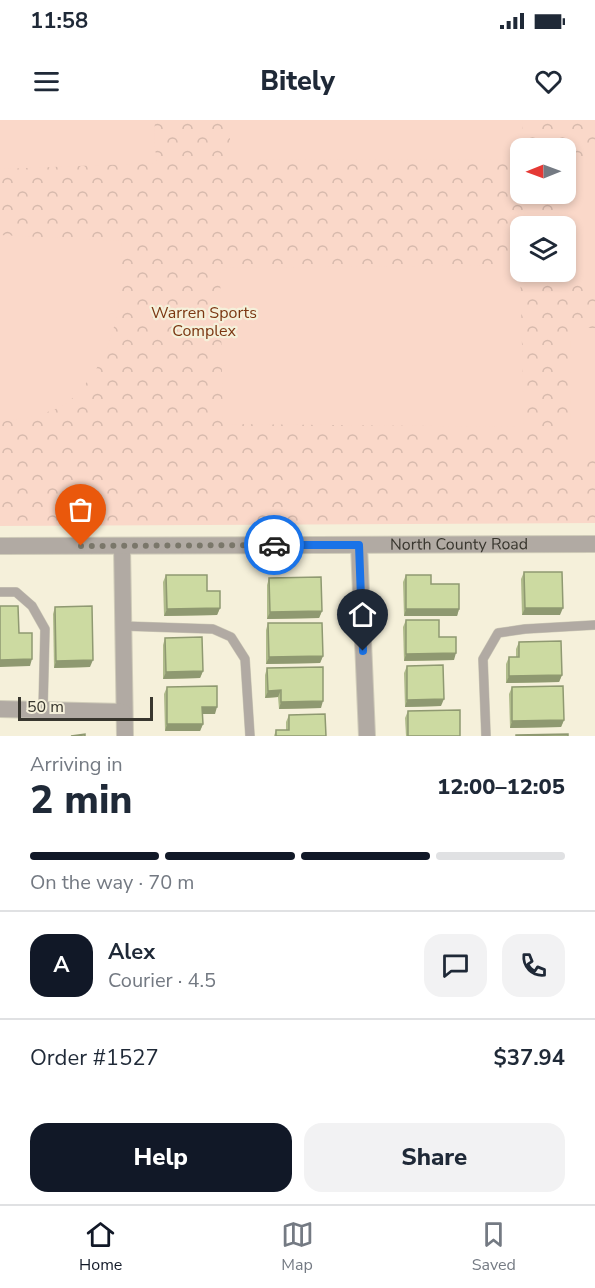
<!DOCTYPE html>
<meta charset="utf-8">
<style>
body{margin:0;font-family:"Nunito Sans",sans-serif;background:#f2f2f3;color:#1f2937;height:100vh;display:flex;flex-direction:column;font-size:22px;white-space:nowrap}
*{box-sizing:border-box;margin:0}
p{font-size:20px;color:#747a83}
.icon{flex:none;width:33px;height:33px;fill:none;stroke:currentColor;stroke-width:2;stroke-linecap:round;stroke-linejoin:round}
.map{position:relative;height:616px;overflow:hidden}
.panel{display:flex;flex-direction:column;background:#fff;flex:1}
.panel>*{flex:none}
.needle{width:39px;rotate:269deg}
.buttons{position:absolute;left:510px;top:18px;display:grid;gap:12px}
.buttons a{display:grid;place-items:center;width:66px;height:66px;border-radius:12px;background:#fff;box-shadow:0 3px 9px #0003;font-size:30px}
.scale{position:absolute;left:18px;bottom:15px;width:135px;box-sizing:border-box;padding-left:6px;border:3px solid #38362e;border-top:0;font-size:16px;line-height:21px;white-space:nowrap;color:#38362e;-webkit-text-stroke:4px #f5f0da;paint-order:stroke}
.pin{position:absolute;display:grid;place-items:center;width:51px;height:51px;color:#fff;margin:-62px -26px;border-radius:50% 50% 50% 0;rotate:-45deg;box-shadow:0 0 6px #0007}
.pin .icon{rotate:45deg}
.courier{position:absolute;display:grid;place-items:center;width:60px;height:60px;margin:-30px;border:4px solid #1a73e8;border-radius:50%;background:#fff;color:#222;box-shadow:0 2px 8px #0007}
.head em{font-style:normal;font-weight:800}
.head div{display:flex;flex-direction:column-reverse}
.head{display:flex;align-items:center;justify-content:space-between;height:102px;padding:0 30px}
h1{font-size:39px;font-weight:800;line-height:45px}
.bar{display:grid;grid-template-columns:repeat(4,1fr);gap:9px 6px;align-content:center;height:72px;padding:0 30px}
.bar i{height:8px;border-radius:4px;background:#e0e1e3}
.bar .on{background:#111827}
.bar p{grid-column:span 4}
.line{display:flex;align-items:center;gap:15px;padding:0 30px;border-top:2px solid #e0e1e3}
.line div{flex:1}
.round{display:grid;place-items:center;flex:none;width:63px;height:63px;border-radius:18px;background:#f2f2f3}
.primary-button{display:flex;gap:12px;margin-top:auto;padding:12px 30px}
.primary-button a{flex:1;height:69px;border-radius:18px;background:#111827;color:#fff;font-size:24px;font-weight:800;line-height:69px;text-align:center}
.primary-button a+a{background:#f2f2f3;color:#1f2937}
.status{display:flex;justify-content:space-between;align-items:center;height:42px;padding:0 30px;background:#fff;direction:ltr}
.status svg{height:16px;fill:currentColor}
header{display:flex;justify-content:space-between;align-items:center;height:78px;padding:0 30px;background:#fff;font-size:27px;font-weight:800}
.tab-bar{display:flex;justify-content:space-around;align-items:center;height:84px;border-top:2px solid #e0e1e3;background:#fff;font-size:16px;color:#747a83}
.tab-bar a{display:grid;justify-items:center;gap:3px}
.tab-bar .on{color:#111827}
.map>svg:first-child{display:block}
.forest{fill:url(#forest-crowns);fill-rule:evenodd}
.pitch{fill:#fad8c9}
.lines{fill:none;stroke-linecap:round;stroke-linejoin:round}
.service-casing{stroke:#cfcbb8;stroke-width:10}
.minor-casing{stroke:#cfcbb8;stroke-width:18}
.tertiary-casing{stroke:#cfcbb8;stroke-width:18}
.service{stroke:#b1aaa3;stroke-width:9}
.minor{stroke:#b1aaa3;stroke-width:16}
.tertiary{stroke:#b1aaa3;stroke-width:16}
.wall{fill:#afbb8a}
.shaded-wall{fill:#8f9971}
.building{fill:#ccdaa1;stroke:#8f9971;stroke-width:1.5}
.done{stroke:#7a776a;stroke-width:6;stroke-dasharray:0 10.8}
.route{stroke:#1a73e8;stroke-width:8}
.labels{text-anchor:middle;dominant-baseline:central;stroke-width:4.5;stroke-linejoin:round;paint-order:stroke}
.park-label{font-size:16px;fill:#7b3712;stroke:#f5f0da}
.street-label{font-size:16px;fill:#38362e;stroke:#f5f0da}
</style>
<div class="status"><b>11:58</b><svg viewBox="0 0 49 12"><path d="M0 12V9h3v3zM5 12V6h3v6zM10 12V3h3v9zM15 12V0h3v12zM26 1h20v11H26zM47 4h2v5h-2z"/></svg></div>
<header><svg class="icon" aria-label="menu" viewBox="0 0 24 24"><path d="M4 6h16M4 12h16M4 18h16"/></svg>Bitely<svg class="icon" aria-label="heart" viewBox="0 0 24 24"><path d="M12 20l-8-8c-3-5 5-10 8-4 3-6 11-1 8 4z"/></svg></header>
<div class="map">
<svg width="595" height="616" viewBox="0 0 595 616">
<defs>
<pattern id="forest-crowns" width="20" height="18" patternUnits="userSpaceOnUse" patternTransform="scale(1.5)"><rect width="20" height="18" fill="#fad8c9"/><path d="M2 6a3 3 0 1 1 6 0M12 15a3 3 0 1 1 6 0" fill="none" stroke="#d7baad"/></pattern>
</defs>
<rect width="100%" height="100%" fill="#f5f0da"/>
<path class="forest" d="M0,0H595V403L0,406ZM520,28H566V74H520ZM520,106H566V152H520Z"/>
<g class="pitch">
<polygon points="0,0 155,0 154,20 157,43 0,49"/>
<polygon points="230,0 522,0 524,28 520,28 520,39 230,40"/>
<polygon points="595,43 595,161 566,161 569,44"/>
<path d="M0,115L122,121C121,171 121,214 91,257C83,267 74,279 62,286C44,295 20,299 0,302Z"/>
<polygon points="520,145 524,307 223,304 220,148"/>
<polygon points="571,208 595,208 595,337 570,337"/>
</g>
<g class="lines">
<g class="service-casing">
<g id="service">
<polyline points="0,472 16,472 32,486 45,509 43,589"/>
<polyline points="123,506 213,509 231,517 245,539 250,616"/>
<polyline points="486,616 483,539 498,513 525,509 595,505"/>
</g>
</g>
<g class="minor-casing">
<g id="minor">
<polyline points="359,425 367,616"/>
<polyline points="122,426 125,616"/>
<polyline points="0,589 123,592"/>
</g>
</g>
<g class="tertiary-casing">
<g id="tertiary">
<path id="s1" d="M0,426L595,424"/>
</g>
</g>
<use href="#service" class="service"/>
<use href="#minor" class="minor"/>
<use href="#tertiary" class="tertiary"/>
</g>
<g class="wall">
<polygon points="524,452 560,495 522,495 521,459"/>
<polygon points="166,455 207,471 220,488 217,495 164,496 163,462"/>
<polygon points="406,455 431,464 459,489 457,496 404,496 403,462"/>
<polygon points="269,458 322,491 319,498 267,499 267,465"/>
<polygon points="55,487 90,547 54,548 53,494"/>
<polygon points="406,500 439,517 454,540 404,541 403,507"/>
<polygon points="268,503 323,536 320,543 266,544 266,510"/>
<polygon points="165,518 203,551 200,558 163,559 163,525"/>
<polygon points="519,522 562,555 559,562 506,563 506,544 509,537 516,537 516,529"/>
<polygon points="407,546 441,586 405,587 404,553"/>
<polygon points="267,548 321,588 279,589 278,577 265,578 265,555"/>
<polygon points="167,567 215,594 203,594 203,604 200,611 165,611 164,574"/>
<polygon points="512,567 564,600 561,607 510,608 509,574"/>
<polygon points="408,591 460,616 406,616 405,598"/>
<polygon points="289,595 326,616 274,616 276,610 286,610 286,602"/>
</g>
<g class="shaded-wall">
<polygon points="220,488 217,495 164,496 167,489"/>
<polygon points="525,488 563,488 560,495 522,495"/>
<polygon points="406,489 459,489 457,496 404,496"/>
<polygon points="322,491 319,498 267,499 270,492"/>
<polygon points="456,533 454,540 404,541 406,534"/>
<polygon points="323,536 320,543 266,544 269,537"/>
<polygon points="32,539 30,546 0,547 0,540"/>
<polygon points="93,540 90,547 54,548 56,541"/>
<polygon points="203,551 200,558 163,559 166,552"/>
<polygon points="562,555 559,562 506,563 509,556"/>
<polygon points="281,570 278,577 265,578 268,571"/>
<polygon points="444,579 441,586 405,587 407,580"/>
<polygon points="323,581 321,588 279,589 281,582"/>
<polygon points="202,587 217,587 215,594 200,594"/>
<polygon points="564,600 561,607 510,608 512,601"/>
<polygon points="167,604 203,604 200,611 165,611"/>
</g>
<g class="building">
<polygon points="524,452 562,452 563,488 525,488"/>
<polygon points="166,455 207,455 207,471 220,471 220,488 167,489"/>
<polygon points="406,455 431,455 431,464 459,464 459,489 406,489"/>
<polygon points="321,457 322,491 270,492 269,458"/>
<polygon points="0,486 18,486 19,513 32,513 32,539 0,540"/>
<polygon points="92,486 93,540 56,541 55,487"/>
<polygon points="406,500 439,500 439,517 456,517 456,533 406,534"/>
<polygon points="268,503 322,503 323,536 269,537"/>
<polygon points="202,517 203,551 166,552 165,518"/>
<polygon points="561,521 562,555 509,556 509,537 519,537 519,522"/>
<polygon points="443,545 444,579 407,580 407,546"/>
<polygon points="323,547 323,581 281,582 281,570 268,571 267,548"/>
<polygon points="217,566 217,587 202,587 203,604 167,604 167,567"/>
<polygon points="563,566 564,600 512,601 512,567"/>
<polygon points="460,590 460,616 408,616 408,591"/>
<polygon points="325,594 326,616 276,616 276,610 289,610 289,595"/>
<polygon points="85,614 85,616 71,616"/>
<polygon points="568,614 568,616 516,616 516,615"/>
</g>
<g class="lines">
<polyline class="done" points="81,426 274,425"/>
<polyline class="route" points="274,425 359,425 363,531"/>
</g>
<g class="labels">
<g class="park-label">
<text x="204" y="193">Warren Sports<tspan x="204" dy="18">Complex</tspan></text>
</g>
<g class="street-label">
<text stroke="none"><textPath href="#s1" startOffset="459">North County Road</textPath></text>
</g>
</g>
</svg>
<div class="buttons">
<a><svg class="needle" viewBox="-14 -14 28 28"><path d="M0-13l5 13h-10z" fill="#e53935"/><path d="M0 13l5-13h-10z" fill="#747a83"/></svg></a>
<a><svg class="icon" aria-label="layers" viewBox="0 0 24 24"><path d="M12 4l9 5-9 5-9-5zM3 14l9 5 9-5"/></svg></a>
</div>
<div class="scale">50 m</div>
<div class="pin" style="left:81px;top:426px;background:#ea580c"><svg class="icon" aria-label="bag" viewBox="0 0 24 24"><path d="M5 8h14l-1 12H6zM9 8a3 3 0 0 1 6 0"/></svg></div>
<div class="pin" style="left:363px;top:531px;background:#1f2937"><svg class="icon" aria-label="home" viewBox="0 0 24 24"><path d="M3 11l9-7 9 7M6 9v11h12V9"/></svg></div>
<div class="courier" style="left:274px;top:425px"><svg class="icon" aria-label="car" viewBox="0 0 24 24"><path d="M5 17H2v-5l4-1 3-4h7l3 4 3 1v5h-3M9 17h6M6 11h13"/><circle cx="7" cy="17" r="2"/><circle cx="17" cy="17" r="2"/></svg></div>
</div>
<section class="panel">
<div class="head"><div><h1>2 min</h1><p>Arriving in</p></div><em>12:00–12:05</em></div>
<div class="bar"><i class="on"></i><i class="on"></i><i class="on"></i><i></i><p>On the way · 70 m</p></div>
<div class="line" style="height:108px"><b class="round" style="background:#111827;color:#fff">A</b><div><b>Alex</b><p>Courier · 4.5</p></div><a class="round"><svg class="icon" aria-label="chat" viewBox="0 0 24 24"><path d="M4 5h16v11H9l-5 4z"/></svg></a><a class="round"><svg class="icon" aria-label="phone" viewBox="0 0 24 24"><path d="M5 4h4l2 5-3 2q2 4 5 5l2-3 5 2v4C11 20 4 13 5 4z"/></svg></a></div>
<div class="line" style="height:78px"><div>Order #1527</div><b>$37.94</b></div>
<div class="primary-button"><a>Help</a><a>Share</a></div>
</section>
<nav class="tab-bar">
<a class="on"><svg class="icon" aria-label="home" viewBox="0 0 24 24"><path d="M3 11l9-7 9 7M6 9v11h12V9"/></svg>Home</a>
<a><svg class="icon" aria-label="map" viewBox="0 0 24 24"><path d="M3 6l6-2 6 2 6-2v14l-6 2-6-2-6 2zM9 4v14M15 6v14"/></svg>Map</a>
<a><svg class="icon" aria-label="saved" viewBox="0 0 24 24"><path d="M7 4h10v16l-5-4-5 4z"/></svg>Saved</a>
</nav>
